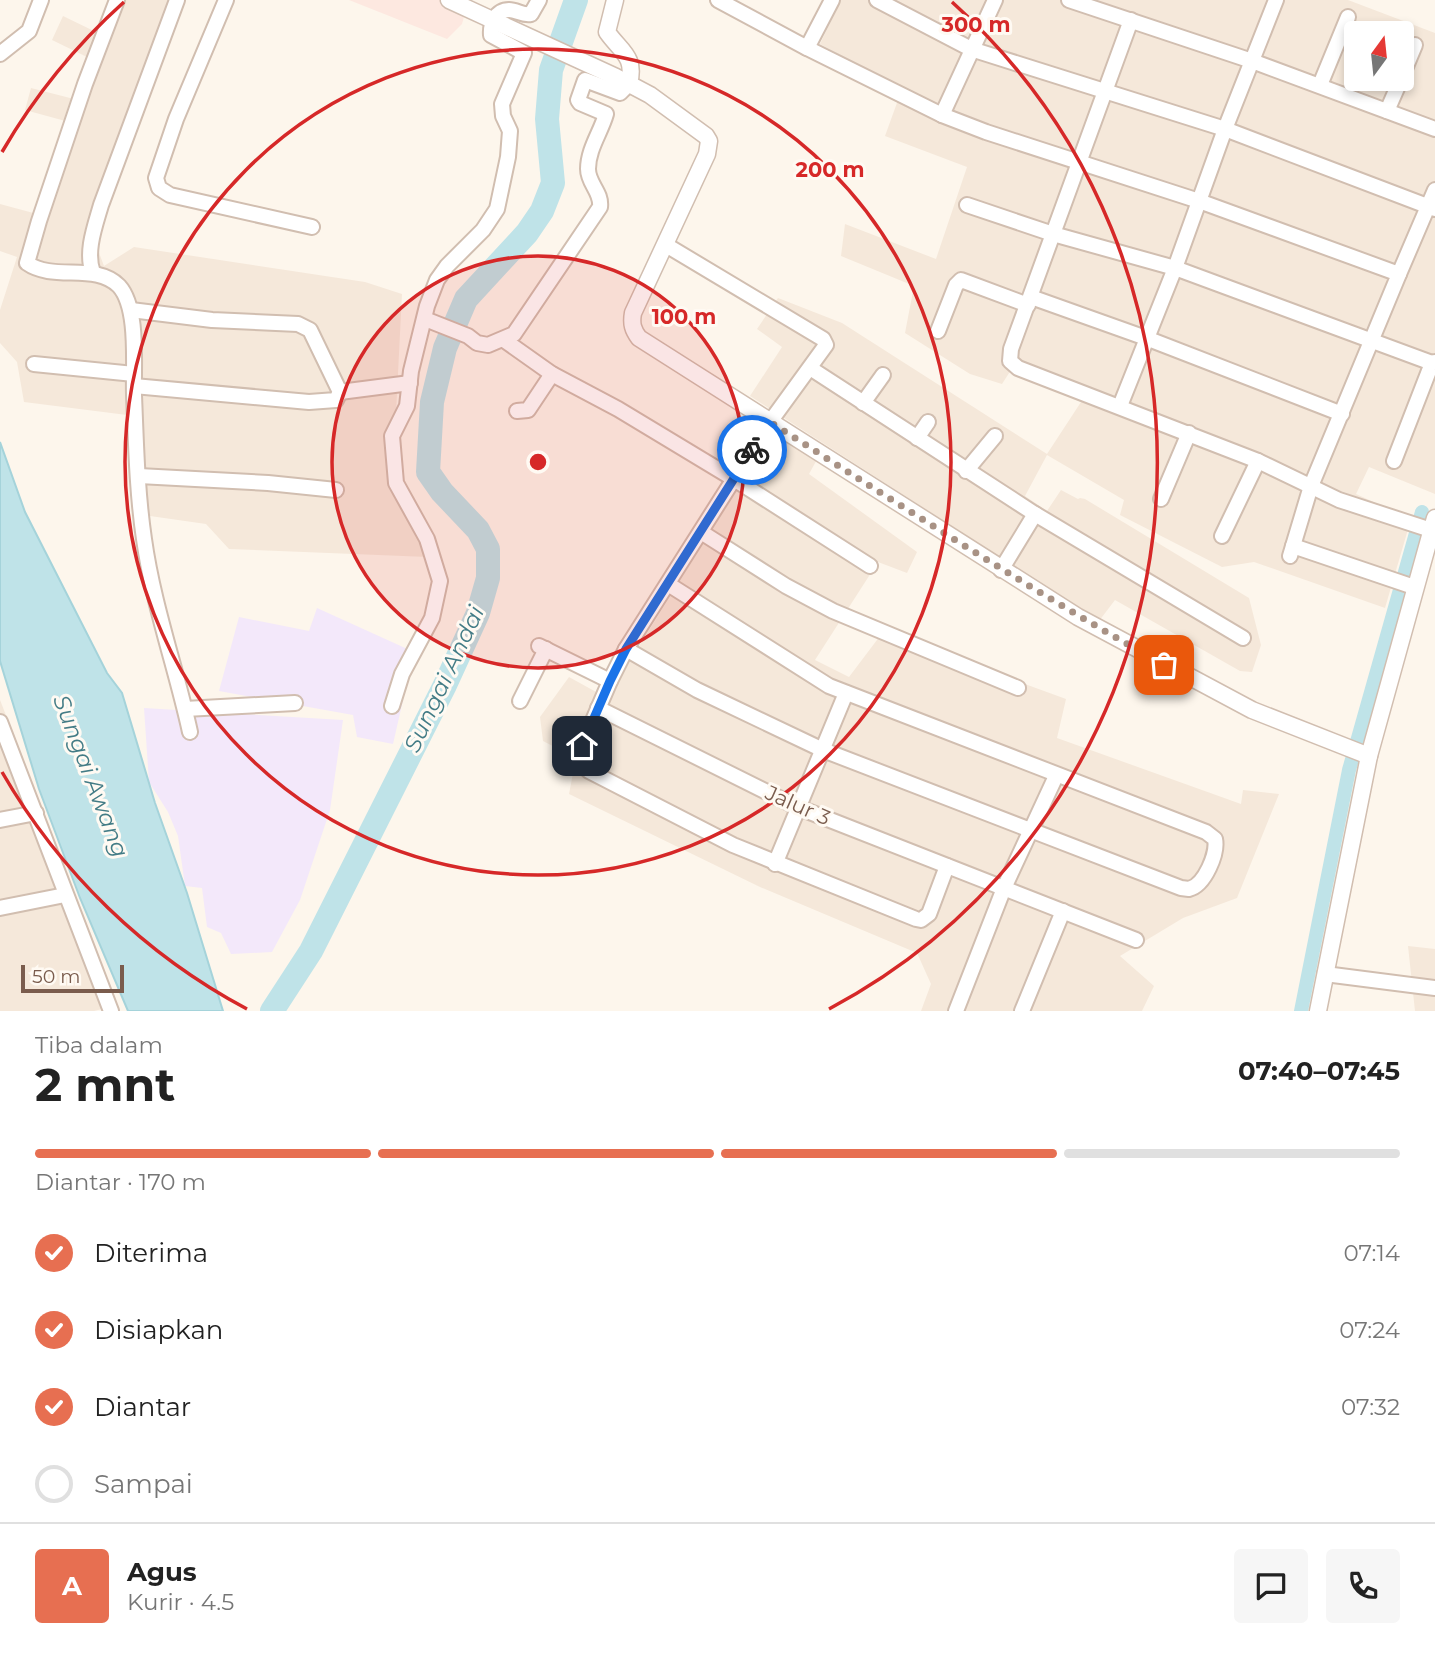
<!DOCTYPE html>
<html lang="id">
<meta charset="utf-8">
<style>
body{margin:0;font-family:Montserrat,sans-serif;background:#f6f6f6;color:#222;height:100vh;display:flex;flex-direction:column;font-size:26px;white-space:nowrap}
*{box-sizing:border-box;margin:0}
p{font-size:23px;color:#767676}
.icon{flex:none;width:38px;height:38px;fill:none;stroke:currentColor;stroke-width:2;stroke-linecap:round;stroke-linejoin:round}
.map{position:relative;height:1011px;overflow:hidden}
.drawer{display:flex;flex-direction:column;background:#fff;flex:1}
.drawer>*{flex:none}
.needle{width:46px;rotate:15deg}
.fabs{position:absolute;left:1344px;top:21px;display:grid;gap:14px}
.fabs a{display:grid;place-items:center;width:70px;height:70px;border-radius:7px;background:#fff;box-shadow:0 4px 10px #0003;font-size:35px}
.scale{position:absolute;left:21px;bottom:18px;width:103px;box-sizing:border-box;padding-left:7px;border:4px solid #7a5c4d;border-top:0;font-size:19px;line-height:24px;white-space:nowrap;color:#7a5c4d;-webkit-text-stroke:5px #fffaf3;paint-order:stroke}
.pin{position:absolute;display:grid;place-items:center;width:60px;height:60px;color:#fff;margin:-30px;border-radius:14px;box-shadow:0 4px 10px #0006}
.courier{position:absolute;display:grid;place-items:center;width:70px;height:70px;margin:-35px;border:5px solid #1a73e8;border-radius:50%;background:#fff;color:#222;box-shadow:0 2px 9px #0007}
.overview em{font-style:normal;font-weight:700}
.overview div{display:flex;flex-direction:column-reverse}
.overview{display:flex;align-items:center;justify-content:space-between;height:119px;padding:0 35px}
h1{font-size:46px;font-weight:700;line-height:52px}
.bar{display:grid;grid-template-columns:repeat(4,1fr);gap:10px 7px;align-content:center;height:84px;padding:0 35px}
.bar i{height:9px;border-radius:5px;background:#e0e0e0}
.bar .current{background:#e76f51}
.bar p{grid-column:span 4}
.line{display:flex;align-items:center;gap:18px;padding:0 35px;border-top:2px solid #e0e0e0}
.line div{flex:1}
.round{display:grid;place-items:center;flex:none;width:74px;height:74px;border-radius:7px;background:#f6f6f6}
ol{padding:0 35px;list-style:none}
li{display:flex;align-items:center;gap:21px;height:77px}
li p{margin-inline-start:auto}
li .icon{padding:7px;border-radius:50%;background:#e76f51;color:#fff;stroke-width:4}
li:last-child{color:#767676}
li i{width:38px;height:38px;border:4px solid #e0e0e0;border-radius:50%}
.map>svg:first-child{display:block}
.residential{fill:#f5e8da;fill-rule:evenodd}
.commercial{fill:#fde8e0}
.education{fill:#f3e8fa}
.water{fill:#bfe3e8;stroke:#a5d3da;stroke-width:2}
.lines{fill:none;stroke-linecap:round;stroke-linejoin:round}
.canal{stroke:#bfe3e8;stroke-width:14}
.river{stroke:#bfe3e8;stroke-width:24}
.minor-casing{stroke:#d1beb0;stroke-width:18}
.tertiary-casing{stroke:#d1beb0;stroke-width:19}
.minor{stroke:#fff;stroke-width:14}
.tertiary{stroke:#fff;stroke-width:16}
.done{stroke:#a89285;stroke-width:7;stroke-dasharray:0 12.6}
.route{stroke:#1a73e8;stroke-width:9}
.ring{fill:none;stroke:#d62828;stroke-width:3.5}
.labels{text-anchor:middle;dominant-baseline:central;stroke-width:6;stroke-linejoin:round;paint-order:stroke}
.street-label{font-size:21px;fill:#7a5c4d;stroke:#fffaf3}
.water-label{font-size:23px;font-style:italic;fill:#437c86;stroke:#fffaf3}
.centre{fill:#d62828;stroke:#fffaf3;stroke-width:3.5}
.ring-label{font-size:21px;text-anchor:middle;font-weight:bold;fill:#d62828;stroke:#fffaf3;stroke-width:6;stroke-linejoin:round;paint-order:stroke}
</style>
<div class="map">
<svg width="1435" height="1011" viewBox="0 0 1435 1011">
<rect width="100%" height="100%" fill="#fdf6ec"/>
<g class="residential">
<polygon points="111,0 177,0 92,234 104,266 134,247 365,282 402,294 393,473 428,557 229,549 206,524 150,516 127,415 24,402 17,362 0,343 0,310 17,257 0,251 0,204 37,214 69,122 25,110 31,88 74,99 87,57 52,40 63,16 98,33"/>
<path d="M841,0H1348L1435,33V494L1369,467L1356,494L1411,519L1385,608L1254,562L1222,567L1120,515L1124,500L1047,455L1025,496L1047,511L1061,490L1078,499L1080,498L1085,499L1249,598L1261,645L1252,672L1240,671L1115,600L1099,621L750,396L782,347L757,329L778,298L842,323L1047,454L1081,402L1011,370L1002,384L970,374L905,333L914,286L841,256L845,224L936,259L967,167L885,136L902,89L820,44ZM1356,33H1402V79H1356Z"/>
<polygon points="776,431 820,454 809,474 917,552 907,573 878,562 815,660 849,677 883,632 1066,699 1057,738 1241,804 1243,790 1279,794 1237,898 1183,918 1120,956 1154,986 1142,1011 921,1011 931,984 917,953 760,887 569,794 576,758 543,741 540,717 569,677 607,698 715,524"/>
<polygon points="0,700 26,766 40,811 114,1006 94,1011 0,1011"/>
<polygon points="1408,946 1435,949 1435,1011 1415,1011"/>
</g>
<polygon class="commercial" points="349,0 464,0 468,2 462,24 447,39"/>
<g class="education">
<polygon points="317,608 414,652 393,744 357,737 353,715 219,691 239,617 309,631"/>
<polygon points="144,708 343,720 330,810 300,900 272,952 231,954 221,933 207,927 202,888 185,886 178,836 168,812 149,782"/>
</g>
<polygon class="water" points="0,442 25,512 107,673 122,693 155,803 187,893 223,1011 128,1011 80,898 39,789 0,661"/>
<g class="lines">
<polyline class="canal" points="1301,1011 1349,770 1422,512"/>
<polyline class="river" points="272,1011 311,951 445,685 478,613 488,578 488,549 478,530 442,492 428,472 432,402 445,348 466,299 527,233 542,211 553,183 547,119 551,70 576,0"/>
<g class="minor-casing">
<g id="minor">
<path d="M117,0L85,84L39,221L27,263C54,282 95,262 119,286C139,308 133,366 134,395C136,443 137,492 144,539C153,604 176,668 190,732"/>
<polyline points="226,0 176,119 156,178 159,188 170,195 312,227"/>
<polyline points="718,0 807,48 942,115 986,132 1199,201 1399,274 1311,486 1290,556"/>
<polyline points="877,0 971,49 1225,129 1435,209"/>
<polyline points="1069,0 1252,61 1435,129"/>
<polyline points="1131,20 1011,349 1010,361 1018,368 1258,461 1339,500 1431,530"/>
<polyline points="807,48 832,0"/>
<polyline points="0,54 29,31 41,0"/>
<polyline points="1402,76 1415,45"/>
<polyline points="1320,85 1348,17"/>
<polyline points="1387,111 1401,79"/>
<polyline points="942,115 995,0"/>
<polyline points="967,205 1053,234 1175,268 1432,363"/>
<polyline points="666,245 823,339 826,345 770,422 626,649 610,681 582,746 579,756 581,764 589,771 733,845 916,919 921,920 929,914 947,866"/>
<path d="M93,273C85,252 95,226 101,205L177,0"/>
<polyline points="1399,274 1435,190"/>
<polyline points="1031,297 1146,338 1342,414"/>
<polyline points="131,310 212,320 298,324 310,330 340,392 336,400 309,402 134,386"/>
<path d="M425,319L468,336L477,343L488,345L514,334L600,207C602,192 588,184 588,169C588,149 601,132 606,114L580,103L578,100L585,80L620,93L629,84"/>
<polyline points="938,331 956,285 961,280 1028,305"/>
<polyline points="504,340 552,374 618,409 734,479 870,566"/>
<polyline points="34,364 134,374"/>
<polyline points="810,368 1035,514 1243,638"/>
<polyline points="340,392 410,383"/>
<polyline points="863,403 883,375"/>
<polyline points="1120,406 1175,268 1225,129 1276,0"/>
<polyline points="517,411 528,410 552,374"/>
<polyline points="917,438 928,422"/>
<polyline points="1394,461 1432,363 1435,362"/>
<polyline points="966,471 995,436"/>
<polyline points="139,476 268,483 336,490"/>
<polyline points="1161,499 1189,433"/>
<polyline points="701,532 786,586 833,611 1018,688"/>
<polyline points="1222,536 1258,461"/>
<polyline points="1293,546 1414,587"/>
<polyline points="1001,570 1035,514"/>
<polyline points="539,646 610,681"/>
<path d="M626,649L697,690L823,750L1181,888L1189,889C1205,885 1218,853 1215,839L1206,832L829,686L668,584"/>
<polyline points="520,701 546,649"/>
<path d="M392,706L402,674L432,618L440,581L427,539L396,483L392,436L407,406L411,371L427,306L437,280L447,266L483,230L497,209L508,157L510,131L503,116L502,104L524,53L491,35C490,24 496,10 509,10C517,10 523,16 531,14L539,0"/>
<polyline points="598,708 797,807 1136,940"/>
<polyline points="185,709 295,703"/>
<polyline points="0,722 111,1011"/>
<polyline points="0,820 36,813"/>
<polyline points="775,864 846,693"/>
<polyline points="0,908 65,895"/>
<polyline points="1325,974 1435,988"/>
<polyline points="956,1011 1004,888 1056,776"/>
<polyline points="1022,1011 1063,911"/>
</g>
</g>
<g class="tertiary-casing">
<g id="tertiary">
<path d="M449,0L616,77L650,95L706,136L709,141L707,154L633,313C631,324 633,330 639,338L1078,617L1252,710L1369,756"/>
<path d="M615,0L607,32C621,52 636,56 629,84"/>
<polyline points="1318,1011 1369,756 1435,518"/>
</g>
</g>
<use href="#minor" class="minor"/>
<use href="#tertiary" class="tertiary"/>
</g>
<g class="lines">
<path class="done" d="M752,450L770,422C900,505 1029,589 1164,665"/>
<polyline class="route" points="582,746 610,681 626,649 752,450"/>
</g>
<circle cx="538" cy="462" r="206" fill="#d62828" fill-opacity=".12"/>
<g class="ring">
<circle cx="538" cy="462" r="206"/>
<circle cx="538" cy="462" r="413"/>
<path d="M247 1009A619 619 0 0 1 2 772M2 152A619 619 0 0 1 124 2M952 2A619 619 0 0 1 829 1009"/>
</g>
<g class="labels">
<g class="street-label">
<text transform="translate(798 805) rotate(24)">Jalur 3</text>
</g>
<g class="water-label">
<text transform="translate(444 679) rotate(-65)">Sungai Andai</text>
<text transform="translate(91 776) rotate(69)">Sungai Awang</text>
</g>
</g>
<circle cx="538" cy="462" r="10" class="centre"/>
<g class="ring-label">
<text x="976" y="32">300 m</text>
<text x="830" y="177">200 m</text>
<text x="684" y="324">100 m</text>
</g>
</svg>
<div class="fabs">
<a><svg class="needle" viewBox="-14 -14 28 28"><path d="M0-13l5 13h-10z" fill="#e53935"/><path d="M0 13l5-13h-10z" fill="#767676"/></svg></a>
</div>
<div class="scale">50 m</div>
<div class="pin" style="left:1164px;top:665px;background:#ea580c"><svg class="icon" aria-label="bag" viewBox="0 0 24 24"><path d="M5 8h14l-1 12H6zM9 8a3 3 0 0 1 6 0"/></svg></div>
<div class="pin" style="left:582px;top:746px;background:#1f2937"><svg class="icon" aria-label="home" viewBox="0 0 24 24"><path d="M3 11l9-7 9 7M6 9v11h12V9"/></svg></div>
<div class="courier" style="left:752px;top:450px"><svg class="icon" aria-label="bike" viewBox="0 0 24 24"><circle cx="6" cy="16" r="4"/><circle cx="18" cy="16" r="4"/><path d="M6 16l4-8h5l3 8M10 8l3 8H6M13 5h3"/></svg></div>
</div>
<section class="drawer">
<div class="overview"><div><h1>2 mnt</h1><p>Tiba dalam</p></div><em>07:40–07:45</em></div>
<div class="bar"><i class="current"></i><i class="current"></i><i class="current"></i><i></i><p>Diantar · 170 m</p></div>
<ol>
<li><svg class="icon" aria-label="check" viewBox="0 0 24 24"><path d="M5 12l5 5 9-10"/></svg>Diterima<p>07:14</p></li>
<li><svg class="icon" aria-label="check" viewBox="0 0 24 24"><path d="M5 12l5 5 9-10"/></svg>Disiapkan<p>07:24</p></li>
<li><svg class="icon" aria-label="check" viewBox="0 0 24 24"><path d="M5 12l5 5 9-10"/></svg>Diantar<p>07:32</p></li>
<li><i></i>Sampai</li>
</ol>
<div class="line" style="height:126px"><b class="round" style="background:#e76f51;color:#fff">A</b><div><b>Agus</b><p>Kurir · 4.5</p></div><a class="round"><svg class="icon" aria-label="chat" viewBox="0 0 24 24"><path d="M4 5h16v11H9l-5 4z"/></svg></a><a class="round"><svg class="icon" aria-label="phone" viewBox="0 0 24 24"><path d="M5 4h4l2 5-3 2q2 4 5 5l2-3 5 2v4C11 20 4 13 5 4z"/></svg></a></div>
</section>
